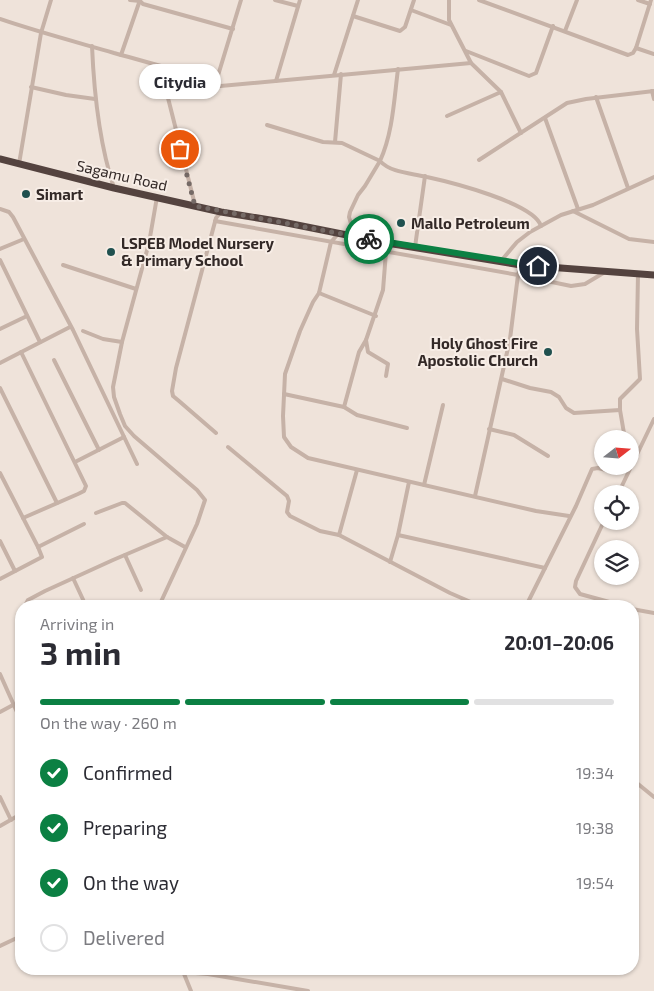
<!DOCTYPE html>
<meta charset="utf-8">
<style>
body{margin:0;font-family:"Exo 2",sans-serif;background:#f2f2f3;color:#2b2b33;height:100vh;display:flex;flex-direction:column;font-size:19px;white-space:nowrap}
*{box-sizing:border-box;margin:0}
p{font-size:16px;color:#7c7c81}
.icon{flex:none;width:28px;height:28px;fill:none;stroke:currentColor;stroke-width:2;stroke-linecap:round;stroke-linejoin:round}
.map{position:relative;flex:1;overflow:hidden}
.side{position:absolute;left:15px;top:600px;width:624px;height:375px;display:flex;flex-direction:column;background:#fff;border-radius:20px;box-shadow:0 1px 4px #0004}
.side>*{flex:none}
.needle{width:32px;rotate:73deg}
.fabs{position:absolute;left:594px;top:430px;display:grid;gap:10px}
.fabs a{display:grid;place-items:center;width:45px;height:45px;border-radius:50%;background:#fff;box-shadow:0 1px 4px #0004;font-size:25px}
.pin{position:absolute;display:grid;place-items:center;width:42px;height:42px;color:#fff;margin:-21px;border:2px solid #fff;border-radius:50%;box-shadow:0 1px 5px #0007}
.courier{position:absolute;display:grid;place-items:center;width:50px;height:50px;margin:-25px;border:4px solid #0b8043;border-radius:50%;background:#fff;color:#222;box-shadow:0 1px 6px #0007}
.bubble{position:absolute;height:35px;border-radius:18px;background:#fff;box-shadow:0 1px 4px #0004;font-size:16px;font-weight:700;line-height:35px;text-align:center}
.headline em{font-style:normal;font-weight:700}
.headline div{display:flex;flex-direction:column-reverse}
.headline{display:flex;align-items:center;justify-content:space-between;height:85px;padding:0 25px}
h1{font-size:32px;font-weight:700;line-height:38px}
.bar{display:grid;grid-template-columns:repeat(4,1fr);gap:8px 5px;align-content:center;height:60px;padding:0 25px}
.bar i{height:6px;border-radius:4px;background:#e1e1e2}
.bar .active{background:#0b8043}
.bar p{grid-column:span 4}
ol{padding:0 25px;list-style:none}
li{display:flex;align-items:center;gap:15px;height:55px}
li p{margin-inline-start:auto}
li .icon{padding:5px;border-radius:50%;background:#0b8043;color:#fff;stroke-width:4}
li:last-child{color:#7c7c81}
li i{width:28px;height:28px;border:2px solid #e1e1e2;border-radius:50%}
.map>svg:first-child{display:block}
.lines{fill:none;stroke-linecap:round;stroke-linejoin:round}
.street{stroke:#c6b2a7;stroke-width:4}
.highway{stroke:#54433f;stroke-width:7}
.done{stroke:#756a66;stroke-width:5;stroke-dasharray:0 9}
.route{stroke:#0b8043;stroke-width:6}
.poi-dot{fill:#20514f;stroke:#f7ede6;stroke-width:2}
.labels{text-anchor:middle;dominant-baseline:central;stroke-width:4;stroke-linejoin:round;paint-order:stroke}
.street-label{font-size:15px;fill:#332927;stroke:#f7ede6}
.poi-label{font-size:15px;font-weight:bold;fill:#332927;stroke:#f7ede6;text-anchor:start}
</style>
<div class="map">
<svg width="654" height="991" viewBox="0 0 654 991">
<rect width="100%" height="100%" fill="#efe3da"/>
<g class="lines">
<g class="street">
<polyline points="130,0 140,1 143,4 233,29"/>
<polyline points="275,0 298,6"/>
<polyline points="449,0 449,20 471,63 501,92"/>
<polyline points="479,0 628,55 633,53 636,48 651,0"/>
<polyline points="638,0 650,4"/>
<polyline points="411,10 451,25"/>
<polyline points="353,16 400,31 405,27 414,0"/>
<path d="M0,19C38,32 76,42 114,53C148,62 182,73 217,80"/>
<polyline points="565,31 577,0"/>
<path d="M92,46C94,93 99,143 114,188"/>
<polyline points="636,48 654,54"/>
<polyline points="466,51 529,76 536,73 553,26"/>
<polyline points="121,55 140,0"/>
<polyline points="164,68 167,94 195,205"/>
<path d="M398,69C394,100 393,132 380,161C391,173 411,173 427,177C450,182 534,203 541,226"/>
<polyline points="334,75 358,0"/>
<polyline points="276,81 300,0"/>
<polyline points="216,82 241,0"/>
<polyline points="31,87 66,95 95,99"/>
<polyline points="191,89 193,75"/>
<polyline points="652,91 654,99"/>
<polyline points="167,94 177,90 471,63"/>
<polyline points="596,97 628,188"/>
<polyline points="447,116 501,92 521,133"/>
<polyline points="545,118 578,209"/>
<polyline points="267,125 323,142 342,143 380,161 365,186 358,195 350,212 349,217 355,237"/>
<polyline points="335,142 341,74"/>
<polyline points="479,160 567,103 586,99 654,91"/>
<polyline points="19,164 41,33 51,0"/>
<polyline points="157,197 149,243 122,342 113,387 114,397 120,414 125,426 134,436 197,490 205,500 197,524 159,606"/>
<polyline points="0,209 9,212 13,217 73,330 137,464"/>
<polyline points="573,211 629,239 654,242"/>
<polyline points="215,221 518,275 571,286 585,284 605,272"/>
<polyline points="338,234 331,242 319,293 313,302 300,331 285,374 283,416 284,437 291,447 308,458 536,511 569,516"/>
<polyline points="415,247 425,176"/>
<polyline points="0,249 24,239"/>
<polyline points="0,260 40,342"/>
<polyline points="501,261 517,242 530,232 561,215 593,205 654,177"/>
<polyline points="63,265 136,289"/>
<polyline points="319,293 376,316"/>
<polyline points="0,329 27,316"/>
<polyline points="83,331 103,339 122,342"/>
<polyline points="366,340 368,352 388,364 386,376"/>
<polyline points="21,352 86,486 84,491 78,494 23,518"/>
<polyline points="54,360 99,450"/>
<polyline points="0,363 70,327"/>
<polyline points="502,379 530,388 551,392 559,397 566,408 574,413 620,410"/>
<polyline points="0,388 57,503"/>
<polyline points="284,394 344,407 357,415 407,428"/>
<polyline points="344,407 359,352 366,340 383,290 386,252"/>
<polyline points="489,429 514,435 548,456"/>
<polyline points="216,433 179,401 173,396 172,391 176,368 216,218 221,212"/>
<polyline points="625,439 620,410 620,399 640,379 637,329 638,274"/>
<polyline points="228,447 287,496 289,501 287,512 290,516 320,531 339,535 450,593 480,606"/>
<polyline points="75,462 124,437"/>
<polyline points="0,473 38,547 42,557 0,579"/>
<polyline points="424,485 443,405"/>
<polyline points="618,494 654,419"/>
<polyline points="475,496 510,339 518,275 521,265"/>
<polyline points="96,513 122,503 125,503 167,537 185,547"/>
<polyline points="604,521 576,581 575,587 580,594 624,606"/>
<polyline points="339,535 357,470"/>
<polyline points="398,535 545,568"/>
<polyline points="0,541 15,571"/>
<polyline points="38,547 84,524"/>
<polyline points="125,555 141,590"/>
<polyline points="390,562 398,535 409,482"/>
<polyline points="73,578 86,606"/>
<polyline points="25,606 28,600 45,591 113,560 167,537"/>
<polyline points="526,606 576,506 592,469 598,468 610,471 618,466"/>
<polyline points="632,609 654,613"/>
<polyline points="0,674 21,721"/>
<polyline points="0,712 13,705"/>
<polyline points="632,779 654,797"/>
<polyline points="0,797 11,820"/>
<polyline points="0,826 21,814"/>
<polyline points="18,865 21,872"/>
<polyline points="0,946 21,936"/>
<polyline points="182,969 191,991"/>
<polyline points="183,972 208,974 308,991"/>
</g>
<polyline class="highway" points="0,159 114,188 221,212 282,222 387,243 521,265 654,275"/>
</g>
<g class="lines">
<polyline class="done" points="180,149 195,206 369,239"/>
<polyline class="route" points="369,239 538,266"/>
</g>
<g class="poi-dot">
<circle cx="26" cy="194" r="5"/>
<circle cx="401" cy="223" r="5"/>
<circle cx="111" cy="252" r="5"/>
<circle cx="548" cy="352" r="5"/>
</g>
<g class="labels">
<g class="street-label">
<text transform="translate(122 175) rotate(13)">Sagamu Road</text>
</g>
<g class="poi-label">
<text x="36" y="194">Simart</text>
<text x="411" y="223">Mallo Petroleum</text>
<text x="121" y="243">LSPEB Model Nursery<tspan x="121" dy="17">&amp; Primary School</tspan></text>
<text x="538" y="343" text-anchor="end">Holy Ghost Fire<tspan x="538" dy="17">Apostolic Church</tspan></text>
</g>
</g>
</svg>
<div class="fabs">
<a><svg class="needle" viewBox="-14 -14 28 28"><path d="M0-13l5 13h-10z" fill="#e53935"/><path d="M0 13l5-13h-10z" fill="#7c7c81"/></svg></a>
<a><svg class="icon" aria-label="locate" viewBox="0 0 24 24"><circle cx="12" cy="12" r="6"/><path d="M12 2v4M12 18v4M2 12h4M18 12h4"/></svg></a>
<a><svg class="icon" aria-label="layers" viewBox="0 0 24 24"><path d="M12 4l9 5-9 5-9-5zM3 14l9 5 9-5"/></svg></a>
</div>
<div class="pin" style="left:180px;top:149px;background:#ea580c"><svg class="icon" aria-label="bag" viewBox="0 0 24 24"><path d="M5 8h14l-1 12H6zM9 8a3 3 0 0 1 6 0"/></svg></div>
<div class="pin" style="left:538px;top:266px;background:#1f2937"><svg class="icon" aria-label="home" viewBox="0 0 24 24"><path d="M3 11l9-7 9 7M6 9v11h12V9"/></svg></div>
<div class="courier" style="left:369px;top:239px"><svg class="icon" aria-label="bike" viewBox="0 0 24 24"><circle cx="6" cy="16" r="4"/><circle cx="18" cy="16" r="4"/><path d="M6 16l4-8h5l3 8M10 8l3 8H6M13 5h3"/></svg></div>
<div class="bubble" style="left:139px;top:64px;width:82px">Citydia</div>
<section class="side">
<div class="headline"><div><h1>3 min</h1><p>Arriving in</p></div><em>20:01–20:06</em></div>
<div class="bar"><i class="active"></i><i class="active"></i><i class="active"></i><i></i><p>On the way · 260 m</p></div>
<ol>
<li><svg class="icon" aria-label="check" viewBox="0 0 24 24"><path d="M5 12l5 5 9-10"/></svg>Confirmed<p>19:34</p></li>
<li><svg class="icon" aria-label="check" viewBox="0 0 24 24"><path d="M5 12l5 5 9-10"/></svg>Preparing<p>19:38</p></li>
<li><svg class="icon" aria-label="check" viewBox="0 0 24 24"><path d="M5 12l5 5 9-10"/></svg>On the way<p>19:54</p></li>
<li><i></i>Delivered</li>
</ol>
</section>
</div>
